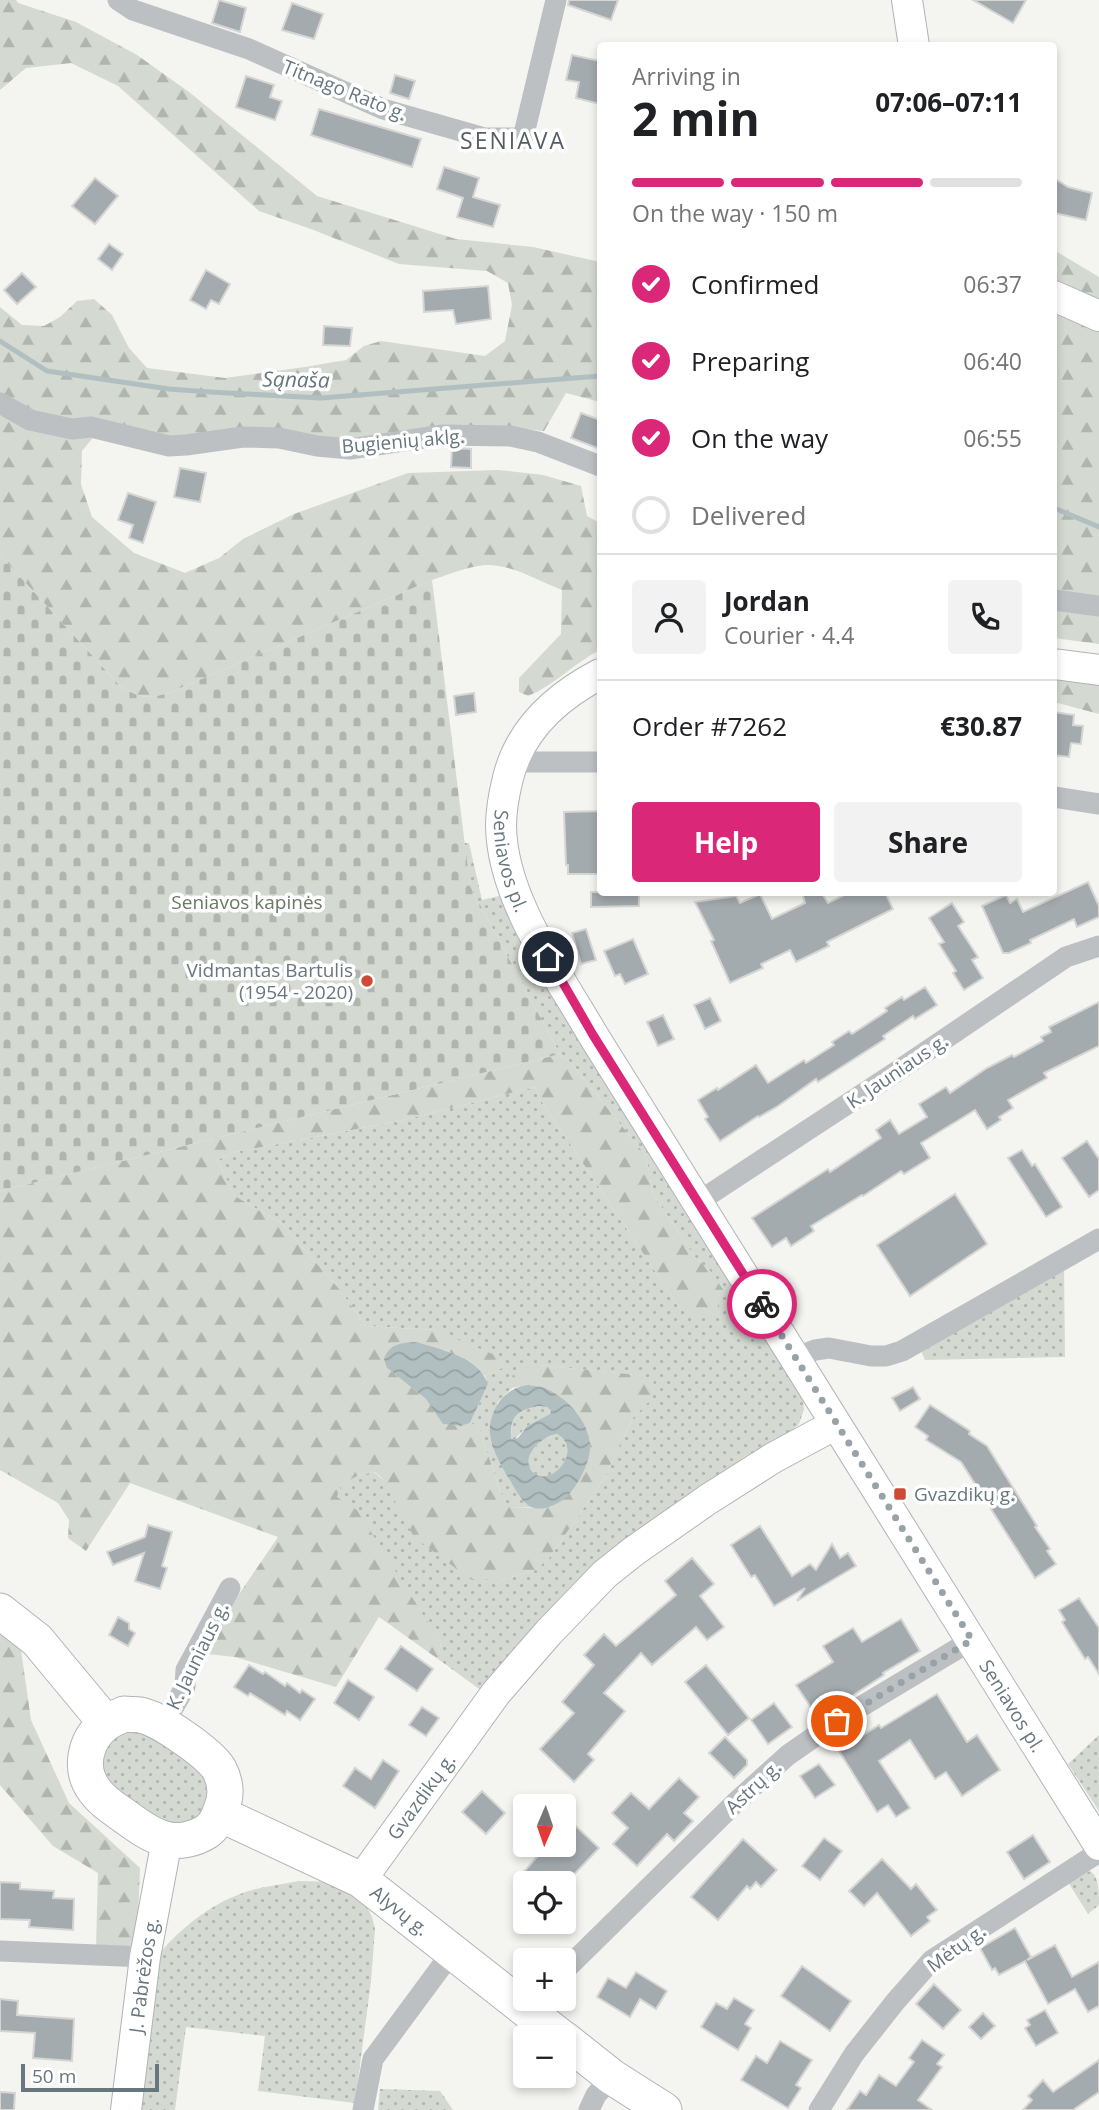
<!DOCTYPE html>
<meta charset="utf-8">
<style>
body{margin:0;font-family:"Open Sans",sans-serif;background:#f2f2f2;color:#202124;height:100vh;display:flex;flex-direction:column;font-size:26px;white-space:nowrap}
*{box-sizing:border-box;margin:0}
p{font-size:23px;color:#757577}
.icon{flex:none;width:38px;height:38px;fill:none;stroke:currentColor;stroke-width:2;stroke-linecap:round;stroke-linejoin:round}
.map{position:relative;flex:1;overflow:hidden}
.panel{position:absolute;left:597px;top:42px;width:460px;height:854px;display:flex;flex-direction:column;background:#fff;border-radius:7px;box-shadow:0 4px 10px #0003}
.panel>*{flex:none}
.needle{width:46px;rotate:182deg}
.fabs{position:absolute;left:513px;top:1794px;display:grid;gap:14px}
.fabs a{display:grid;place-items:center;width:63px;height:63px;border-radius:7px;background:#fff;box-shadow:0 4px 10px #0003;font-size:35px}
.scale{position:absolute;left:21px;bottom:18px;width:138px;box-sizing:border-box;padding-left:7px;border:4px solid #67767f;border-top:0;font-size:19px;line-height:24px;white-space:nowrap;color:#67767f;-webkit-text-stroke:5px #fff;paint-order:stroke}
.pin{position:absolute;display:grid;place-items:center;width:60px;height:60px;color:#fff;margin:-30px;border:4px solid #fff;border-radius:50%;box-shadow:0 2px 7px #0007}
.courier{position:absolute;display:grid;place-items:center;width:70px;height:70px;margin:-35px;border:5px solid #db2777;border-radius:50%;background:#fff;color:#222;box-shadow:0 2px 9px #0007}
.overview em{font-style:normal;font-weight:700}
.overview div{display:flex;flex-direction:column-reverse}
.overview{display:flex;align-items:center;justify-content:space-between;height:119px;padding:0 35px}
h1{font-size:46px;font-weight:700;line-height:52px}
.bar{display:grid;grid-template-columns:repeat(4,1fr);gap:10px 7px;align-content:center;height:84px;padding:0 35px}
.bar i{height:9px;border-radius:5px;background:#e0e0e0}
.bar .on{background:#db2777}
.bar p{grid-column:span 4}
.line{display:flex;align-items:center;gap:18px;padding:0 35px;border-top:2px solid #e0e0e0}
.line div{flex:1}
.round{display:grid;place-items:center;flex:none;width:74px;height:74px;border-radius:7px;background:#f2f2f2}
ol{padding:0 35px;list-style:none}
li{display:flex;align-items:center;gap:21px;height:77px}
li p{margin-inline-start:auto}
li .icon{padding:7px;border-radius:50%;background:#db2777;color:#fff;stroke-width:4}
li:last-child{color:#757577}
li i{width:38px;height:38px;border:4px solid #e0e0e0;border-radius:50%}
.button{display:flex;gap:14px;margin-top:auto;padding:14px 35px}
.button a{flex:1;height:80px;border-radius:7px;background:#db2777;color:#fff;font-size:28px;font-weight:700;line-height:80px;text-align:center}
.button a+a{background:#f2f2f2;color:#202124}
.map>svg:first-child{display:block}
.grass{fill:url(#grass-dots)}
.forest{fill:url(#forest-firs)}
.cemetery{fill:url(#cemetery-stones)}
.water{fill:url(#water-waves);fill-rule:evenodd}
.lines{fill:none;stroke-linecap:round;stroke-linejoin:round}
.stream{stroke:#b2bfc1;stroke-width:5}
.building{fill:#a4abaf;stroke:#d5d5d4;stroke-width:2}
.secondary-casing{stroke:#afb4b7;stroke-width:32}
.primary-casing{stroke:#b0b4b7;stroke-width:37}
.street{stroke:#bcc0c3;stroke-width:21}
.secondary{stroke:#fff;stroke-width:30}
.primary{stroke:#fff;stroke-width:35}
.done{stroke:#98a2a7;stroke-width:7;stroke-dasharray:0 12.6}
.route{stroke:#db2777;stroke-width:9}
.poi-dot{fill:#cf4a36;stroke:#fff;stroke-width:2.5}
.labels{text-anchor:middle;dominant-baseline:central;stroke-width:7;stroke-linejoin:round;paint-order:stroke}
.street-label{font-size:19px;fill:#67767f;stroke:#fff}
.park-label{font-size:19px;fill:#6a7765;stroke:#fff}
.poi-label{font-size:19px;fill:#67767f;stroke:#fff;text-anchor:end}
.water-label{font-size:21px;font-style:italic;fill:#63777b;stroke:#fff}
.quarter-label{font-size:23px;letter-spacing:2px;fill:#545f65;stroke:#fff}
</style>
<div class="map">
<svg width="1099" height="2110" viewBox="0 0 1099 2110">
<defs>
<pattern id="grass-dots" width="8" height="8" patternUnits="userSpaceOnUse" patternTransform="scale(1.75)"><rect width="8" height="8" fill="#d4d9d1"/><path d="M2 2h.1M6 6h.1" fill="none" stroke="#b0b5af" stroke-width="1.8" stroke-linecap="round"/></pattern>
<pattern id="forest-firs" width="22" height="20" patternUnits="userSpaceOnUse" patternTransform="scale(1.75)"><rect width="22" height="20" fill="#d4d9d1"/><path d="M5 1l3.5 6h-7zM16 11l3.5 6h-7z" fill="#b0b5af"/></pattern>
<pattern id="cemetery-stones" width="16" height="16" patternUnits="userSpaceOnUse" patternTransform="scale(1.75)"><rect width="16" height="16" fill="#d4d9d1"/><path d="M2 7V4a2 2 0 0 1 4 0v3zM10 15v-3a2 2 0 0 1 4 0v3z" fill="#b0b5af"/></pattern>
<pattern id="water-waves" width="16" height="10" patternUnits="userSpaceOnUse" patternTransform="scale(1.75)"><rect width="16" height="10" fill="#b2bfc1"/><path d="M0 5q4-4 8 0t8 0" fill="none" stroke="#95a0a2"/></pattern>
</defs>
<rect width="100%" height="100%" fill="#f4f4f1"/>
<g class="grass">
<polygon points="464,843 469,843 482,900 499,896 549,986 802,1391 804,1409 799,1424 789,1433 744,1457 628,1542 482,1691 438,1659 441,1643 337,1497 341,1485 359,1475 374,1472 501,1580 534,1571 549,1558 604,1479 633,1418 649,1401 637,1375 538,1365 512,1377 512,1388 497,1403 519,1496 531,1507 508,1507 501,1494 479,1427 470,1423 488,1384 485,1376 504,1367 434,1330 366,1326 340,1290 282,1224 235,1196 217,1160 235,1152 399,1121 535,1087 542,1102 681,1310 711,1272 695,1257 653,1194 646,1156 571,1063 560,1054 470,886"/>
<polygon points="1064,1267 1065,1357 925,1360 921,1351"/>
<path d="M538,1406L547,1407L551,1411L550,1414L527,1426L514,1440L511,1439C511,1416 516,1412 538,1406Z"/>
<path d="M557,1434C586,1452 547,1492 531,1470C521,1455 544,1435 557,1434Z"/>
<polygon points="148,1728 211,1780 203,1819 170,1830 109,1789 98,1751 109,1735"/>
<polygon points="1099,1735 1099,1811 1068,1764"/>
<path d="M1090,1871C1099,1876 1099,1893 1099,1905L1088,1914L1068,1882Z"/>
<path d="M299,1881L335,1882L365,1903L372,1917L375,1929L371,1981L355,2103L258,2091L265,2036L186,2027L175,2110H136L158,1955C180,1929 208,1906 240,1894C258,1887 280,1885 299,1881Z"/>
<polygon points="380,2089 440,2091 453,2110 378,2110"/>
</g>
<g class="forest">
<path d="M0,0H16L18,3L76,22L137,55L189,92L317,196L456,239L533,247L600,262V402L566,393L544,431L513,428L346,444L171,438L106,422L82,451L81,484L92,517L134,553L185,573L219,558L243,539L294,514L408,473L498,470L543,475L581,486L587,516L600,523V650C574,663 555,685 528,696L519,692V678L561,634L562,590C539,581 514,566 490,565C475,564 446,575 432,580L169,693C146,699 139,698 120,686L0,555V307L22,325L44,326L60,317L77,301L94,299L112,315L129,348L147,368L225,378L305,367L346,360L364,346L381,341L485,356L505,341L512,305L508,283L487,271L399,264L311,229L259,211L118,86L71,63L26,68L0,90Z"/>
<polygon points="1054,250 1099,277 1099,309 1054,290"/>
<polygon points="1054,306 1078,316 1099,332 1099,644 1054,638"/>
<polygon points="1054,675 1099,682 1099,714 1054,702"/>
<polygon points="560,1054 571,1063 646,1156 653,1194 695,1257 711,1272 724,1291 715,1313 697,1319 681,1310 542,1102 535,1087 399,1121 235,1152 217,1160 235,1196 282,1224 340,1290 366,1326 434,1330 505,1359 504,1367 485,1376 466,1360 445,1350 387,1368 426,1399 444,1424 461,1426 470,1423 479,1427 501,1494 509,1507 543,1508 556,1504 571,1493 584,1470 588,1433 578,1414 560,1398 526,1385 512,1388 512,1377 516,1370 538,1365 610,1372 637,1375 654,1382 649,1401 633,1418 604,1479 549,1558 534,1571 501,1580 470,1579 414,1537 383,1479 375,1472 359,1475 341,1485 337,1497 357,1510 441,1643 438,1659 379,1617 336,1687 235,1657 199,1653 278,1537 130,1483 86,1551 68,1538 69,1520 58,1503 0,1470 0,1191"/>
<path d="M0,1628L20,1643L31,1720L69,1803L140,1868L137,1941C128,1952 109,1948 96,1948L98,1873L53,1846L0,1785Z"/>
</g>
<path class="cemetery" d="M0,555L120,686C139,698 146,699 169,693L432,580L470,886L560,1054L0,1191Z"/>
<g class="water">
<path d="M416,1342C440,1349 479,1357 488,1384L470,1423L461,1426L443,1424L426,1399L387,1368L384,1359C390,1343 401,1343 416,1342Z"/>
<path d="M526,1385C531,1386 537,1386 542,1387C566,1396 590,1421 590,1447C590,1462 580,1480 572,1491C564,1502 543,1514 529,1506C521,1500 515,1489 510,1480C501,1466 488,1443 490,1426C493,1404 506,1389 526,1385ZM538,1406L547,1407L551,1411L550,1414L527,1426L518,1438L511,1439C510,1416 517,1411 538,1406ZM557,1434C586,1451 547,1492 531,1470C521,1455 544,1435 557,1434Z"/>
</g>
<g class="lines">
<g class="stream">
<polyline points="0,341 47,371 169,389 210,392 321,398 600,376"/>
<polyline points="1054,508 1099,527"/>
</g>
</g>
<g class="building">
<polygon points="219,0 246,8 240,32 212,23"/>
<polygon points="569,0 618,0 611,20 568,5"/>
<polygon points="973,0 1026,0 1013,23"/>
<polygon points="292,3 323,14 314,39 282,30"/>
<polygon points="572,55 600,61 600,104 576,98 579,82 566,80"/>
<polygon points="395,75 415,81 409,99 390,93"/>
<polygon points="246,76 274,85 270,97 282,101 275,120 236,107"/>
<polygon points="319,109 421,139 412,167 311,135"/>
<polygon points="444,167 479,178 473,197 500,205 493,227 457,217 463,198 437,189"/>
<polygon points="95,178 118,196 95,224 72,206"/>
<polygon points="1054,178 1068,187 1092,193 1086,220 1054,213"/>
<polygon points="109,244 123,254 112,270 98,259"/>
<polygon points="206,270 230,284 219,304 211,300 206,309 190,300"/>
<polygon points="22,273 36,287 17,304 4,290"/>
<polygon points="488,286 491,319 456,324 453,310 424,312 423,291"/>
<polygon points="324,326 352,328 350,346 323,345"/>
<polygon points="581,413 600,420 600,449 571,438"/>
<polygon points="452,448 471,449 471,468 451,467"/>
<polygon points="180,468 206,473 200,502 174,497"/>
<polygon points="128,493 156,502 143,543 129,538 133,525 118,520"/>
<polygon points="474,693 476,712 456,715 454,696"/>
<polygon points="1054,712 1074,715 1073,725 1083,726 1081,744 1071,743 1069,757 1054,755"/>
<polygon points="600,811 598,874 568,874 568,865 566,865 564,812"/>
<polygon points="1088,882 1099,906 1099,917 1077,927 1074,919 1030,940 1031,943 1009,953 1003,953 982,906 1006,895 1010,903 1017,899 1023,912"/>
<polygon points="591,892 639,892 639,906 591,907"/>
<polygon points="802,892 821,892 828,903 850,892 885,892 893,909 827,942 829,946 796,962 790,950 761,964 763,968 730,983 711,941 714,940 695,902 736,896 740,903 760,894 772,919 805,903"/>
<polygon points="952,903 964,922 958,926 978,957 972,960 983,978 964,990 953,973 956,971 939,944 944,942 929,918"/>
<polygon points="586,929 596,960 581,964 572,933"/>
<polygon points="633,939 648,974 625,984 620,974 615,976 604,951"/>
<polygon points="925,987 937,1005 915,1019 913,1016 883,1036 885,1039 818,1082 816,1079 778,1106 759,1117 758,1116 720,1141 705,1119 708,1117 698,1100 717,1088 718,1090 756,1065 768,1083 804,1060 806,1063 834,1045 832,1042 849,1031 852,1034 887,1011 885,1008 902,997 904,1000"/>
<polygon points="710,998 721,1021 705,1029 694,1005"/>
<polygon points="1099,1002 1099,1046 1044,1073 1047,1078 1008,1100 1013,1108 999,1117 1001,1120 987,1129 975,1110 921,1143 930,1158 904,1174 901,1171 863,1196 862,1195 811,1226 814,1231 791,1246 786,1238 772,1247 752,1218 828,1169 830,1172 881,1138 876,1130 890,1120 899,1134 927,1117 919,1104 946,1087 950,1093 987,1068 1012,1055 1014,1057 1043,1041 1041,1037 1051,1032 1049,1027"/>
<polygon points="663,1015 674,1039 658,1046 647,1022"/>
<polygon points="1087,1141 1099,1159 1099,1190 1089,1197 1062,1158"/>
<polygon points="1022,1150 1032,1166 1035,1164 1062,1207 1046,1217 1008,1158"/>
<polygon points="955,1194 987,1244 910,1296 877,1245"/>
<polygon points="913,1387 920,1399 900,1411 892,1398"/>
<polygon points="930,1405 970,1431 969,1434 987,1446 1037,1526 1035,1527 1050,1549 1047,1551 1056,1564 1035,1578 961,1462 926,1440 928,1436 915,1427"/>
<polygon points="148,1525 172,1532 162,1566 167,1568 160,1589 135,1581 144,1553 113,1565 107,1552 145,1537"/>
<polygon points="760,1526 792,1576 810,1564 816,1570 832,1544 840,1558 848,1553 856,1566 797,1601 805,1588 774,1606 755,1575 751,1577 731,1545"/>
<polygon points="692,1558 714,1584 700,1596 724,1627 707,1640 696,1627 652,1665 641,1653 604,1693 625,1711 588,1754 594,1760 574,1782 540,1749 574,1713 562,1702 594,1665 584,1655 604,1634 616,1646 676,1595 665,1581"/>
<polygon points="1079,1598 1099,1628 1099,1674 1088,1657 1085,1659 1070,1635 1062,1622 1065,1620 1059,1610"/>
<polygon points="118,1617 129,1623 129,1629 135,1633 128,1646 109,1635"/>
<polygon points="901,1619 920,1651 883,1673 884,1675 832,1709 828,1703 814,1712 796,1685 833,1662 823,1646 853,1628 862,1642"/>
<polygon points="401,1646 433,1669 417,1691 385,1669"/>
<polygon points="249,1665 263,1674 265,1672 285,1686 287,1683 300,1693 302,1690 315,1699 300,1720 287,1711 285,1715 250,1693 248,1696 234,1687"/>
<polygon points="706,1665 749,1718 728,1735 685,1682"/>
<polygon points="348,1680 374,1697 359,1720 334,1703"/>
<polygon points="937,1694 967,1742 977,1735 1000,1770 962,1796 946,1772 935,1779 910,1740 879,1761 910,1808 896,1817 888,1805 877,1812 839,1751 879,1725 881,1728"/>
<polygon points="774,1703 792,1727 768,1744 751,1720"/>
<polygon points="422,1707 439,1718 426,1736 409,1725"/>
<polygon points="725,1737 747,1760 747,1765 734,1778 709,1753"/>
<polygon points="383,1760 399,1771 375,1808 343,1786 355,1768 371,1779"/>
<polygon points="819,1764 835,1785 815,1798 800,1776"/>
<polygon points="679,1778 699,1797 684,1813 693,1821 674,1841 667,1834 637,1866 613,1844 628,1828 612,1813 631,1793 649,1809"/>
<polygon points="482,1791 505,1813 486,1834 462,1812"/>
<polygon points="564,1815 599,1848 566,1883 532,1883 522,1874 548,1844 564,1844"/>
<polygon points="1033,1835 1050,1862 1024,1879 1007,1852"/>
<polygon points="824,1838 842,1851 820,1880 802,1866"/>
<polygon points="743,1839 777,1870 761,1887 756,1882 750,1889 747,1886 718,1920 691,1897"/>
<polygon points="882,1859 911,1889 916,1884 937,1910 927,1917 930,1921 911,1936 877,1893 864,1906 849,1891"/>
<polygon points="0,1882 20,1883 20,1889 54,1891 53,1898 74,1899 73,1930 29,1927 30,1920 0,1919"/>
<polygon points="1015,1928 1031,1957 1027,1960 1055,1945 1072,1977 1099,1962 1099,2006 1088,2012 1075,1989 1048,2004 1025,1961 999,1975 995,1968 992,1970 980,1948"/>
<polygon points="802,1966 851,2001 830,2031 781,1996"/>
<polygon points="636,1972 667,1991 656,2009 640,1999 630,2017 597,1997 608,1978 626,1988"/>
<polygon points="934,1984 961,2010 943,2029 916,2004"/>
<polygon points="734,1998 754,2010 745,2024 751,2028 738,2050 701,2027 716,2003 727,2009"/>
<polygon points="0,1999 18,2001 17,2015 74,2019 72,2061 33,2058 35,2033 0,2031"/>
<polygon points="1045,2010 1058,2033 1036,2046 1025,2028 1030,2025 1027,2020"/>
<polygon points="983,2013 995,2026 981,2039 969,2027"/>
<polygon points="922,2040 944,2055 937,2064 942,2067 918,2100 932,2110 847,2110 860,2091 866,2095 879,2075 896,2086 914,2062 909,2058"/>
<polygon points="780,2041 812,2060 796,2085 801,2088 788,2108 741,2080 756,2056 767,2063"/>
<polygon points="1099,2060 1099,2092 1073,2110 1023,2110 1032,2100 1028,2096 1043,2080 1053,2092"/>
<polygon points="0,2092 15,2093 14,2110 0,2110"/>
</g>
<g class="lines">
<g class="secondary-casing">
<g id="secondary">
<polyline points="907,0 914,46"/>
<polyline points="1054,296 1099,316"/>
<polyline points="1054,664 1099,670"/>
<path id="s1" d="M600,674C556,697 520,729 508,778C504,794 501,810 501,826C502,899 558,974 593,1035L1099,1845"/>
<path id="s2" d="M361,1880L496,1693L549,1632L605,1574L634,1551L707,1500L773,1458L836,1424"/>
<path id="s3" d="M126,2110L145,1957L167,1840"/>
</g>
</g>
<g class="primary-casing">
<g id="primary">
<polyline points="0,1611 37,1640 106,1723"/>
<path d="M124,1714C129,1715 135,1714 140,1715C159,1718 209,1753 219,1769C226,1782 227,1796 221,1810C218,1819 214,1827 206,1832C195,1839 178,1843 165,1839C149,1835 136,1824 123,1815C113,1808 102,1801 95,1791C78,1769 85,1740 105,1724C110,1720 118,1717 124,1714Z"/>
<path id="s4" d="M220,1814L361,1880L561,2037"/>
<polyline points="564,2039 612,2077 664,2110"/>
</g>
</g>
<g class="street">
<polyline points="118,0 133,10 249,49 383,109 485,138 523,138 556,0"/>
<polyline points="0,403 30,420 72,429 91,427 169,446 186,445 243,437 279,438 317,446 350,449 443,435 510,436 538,442 600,466"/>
<polyline points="1054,600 1099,606"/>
<polyline points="512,762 600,762"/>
<polyline points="1054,797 1099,804"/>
<polyline points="698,1202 896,1072 1066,957 1099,946"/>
<polyline points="795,1358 815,1350 829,1348 871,1356 886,1356 902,1351 1099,1239"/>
<polyline points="164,1724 185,1687 186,1670 230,1588"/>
<polyline points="0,1951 145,1957"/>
<polyline points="564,1971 737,1801 788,1755 837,1721 972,1640"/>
<polyline points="363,2110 373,2059 441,1967 457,1953"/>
<polyline points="589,2110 596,2095 612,2077"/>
<polyline points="819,2110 854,2054 895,2002 932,1960 1099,1852"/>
</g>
<use href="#secondary" class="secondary"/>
<use href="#primary" class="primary"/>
</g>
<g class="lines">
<polyline class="done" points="762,1304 972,1640 837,1721"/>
<polyline class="route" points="548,957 593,1035 762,1304"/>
</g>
<g class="poi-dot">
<circle cx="367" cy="981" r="7"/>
<rect x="893" y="1487" width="14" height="14" rx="3.5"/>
</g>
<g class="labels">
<g class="street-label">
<text transform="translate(345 90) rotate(22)">Titnago Rato g.</text>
<text transform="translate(403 441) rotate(-5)">Bugienių aklg.</text>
<text stroke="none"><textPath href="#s1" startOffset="228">Seniavos pl.</textPath></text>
<text transform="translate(897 1071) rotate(-34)">K. Jauniaus g.</text>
<text transform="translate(197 1656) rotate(-64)">K. Jauniaus g.</text>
<text stroke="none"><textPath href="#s1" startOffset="1214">Seniavos pl.</textPath></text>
<text transform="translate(753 1787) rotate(-43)">Astrų g.</text>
<text stroke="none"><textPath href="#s2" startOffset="103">Gvazdikų g.</textPath></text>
<text stroke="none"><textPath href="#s4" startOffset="205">Alyvų g.</textPath></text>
<text transform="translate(956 1948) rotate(-36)">Mėtų g.</text>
<text stroke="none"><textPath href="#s3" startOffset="136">J. Pabrėžos g.</textPath></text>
</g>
<g class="park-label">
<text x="247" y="902">Seniavos kapinės</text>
</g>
<g class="poi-label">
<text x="353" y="970">Vidmantas Bartulis<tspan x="353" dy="22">(1954 - 2020)</tspan></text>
<text x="914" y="1494" text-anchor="start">Gvazdikų g.</text>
</g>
<g class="water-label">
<text transform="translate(296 379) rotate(1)">Sąnaša</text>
</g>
<g class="quarter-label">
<text x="513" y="140">SENIAVA</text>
</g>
</g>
</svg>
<div class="fabs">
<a><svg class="needle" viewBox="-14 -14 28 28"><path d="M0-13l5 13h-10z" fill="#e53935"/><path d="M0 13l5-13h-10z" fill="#757577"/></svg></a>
<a><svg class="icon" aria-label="locate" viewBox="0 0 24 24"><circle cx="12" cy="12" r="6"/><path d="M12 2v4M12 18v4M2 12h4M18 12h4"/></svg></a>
<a>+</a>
<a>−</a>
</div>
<div class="scale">50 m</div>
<div class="pin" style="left:837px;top:1721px;background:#ea580c"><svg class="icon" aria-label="bag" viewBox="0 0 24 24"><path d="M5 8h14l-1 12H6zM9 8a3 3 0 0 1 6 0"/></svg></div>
<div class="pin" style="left:548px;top:957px;background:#1f2937"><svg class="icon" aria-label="home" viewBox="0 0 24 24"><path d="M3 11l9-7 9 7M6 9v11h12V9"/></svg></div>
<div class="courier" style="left:762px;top:1304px"><svg class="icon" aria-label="bike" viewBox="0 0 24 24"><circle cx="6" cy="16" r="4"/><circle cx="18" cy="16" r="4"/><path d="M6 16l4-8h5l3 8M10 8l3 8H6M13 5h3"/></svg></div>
<section class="panel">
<div class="overview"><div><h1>2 min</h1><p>Arriving in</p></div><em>07:06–07:11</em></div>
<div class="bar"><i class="on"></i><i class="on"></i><i class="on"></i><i></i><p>On the way · 150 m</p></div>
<ol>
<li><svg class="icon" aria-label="check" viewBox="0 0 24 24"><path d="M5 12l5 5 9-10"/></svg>Confirmed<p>06:37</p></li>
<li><svg class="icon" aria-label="check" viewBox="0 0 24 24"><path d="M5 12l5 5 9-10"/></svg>Preparing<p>06:40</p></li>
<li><svg class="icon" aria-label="check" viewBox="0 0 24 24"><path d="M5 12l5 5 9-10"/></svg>On the way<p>06:55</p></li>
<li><i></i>Delivered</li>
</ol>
<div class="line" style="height:126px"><a class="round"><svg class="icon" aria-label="person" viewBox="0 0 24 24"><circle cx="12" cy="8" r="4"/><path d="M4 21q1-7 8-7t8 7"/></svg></a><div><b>Jordan</b><p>Courier · 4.4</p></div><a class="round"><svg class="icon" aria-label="phone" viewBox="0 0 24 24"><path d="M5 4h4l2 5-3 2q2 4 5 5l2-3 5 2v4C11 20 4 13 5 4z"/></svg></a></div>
<div class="line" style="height:91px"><div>Order #7262</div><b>€30.87</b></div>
<div class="button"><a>Help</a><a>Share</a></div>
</section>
</div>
